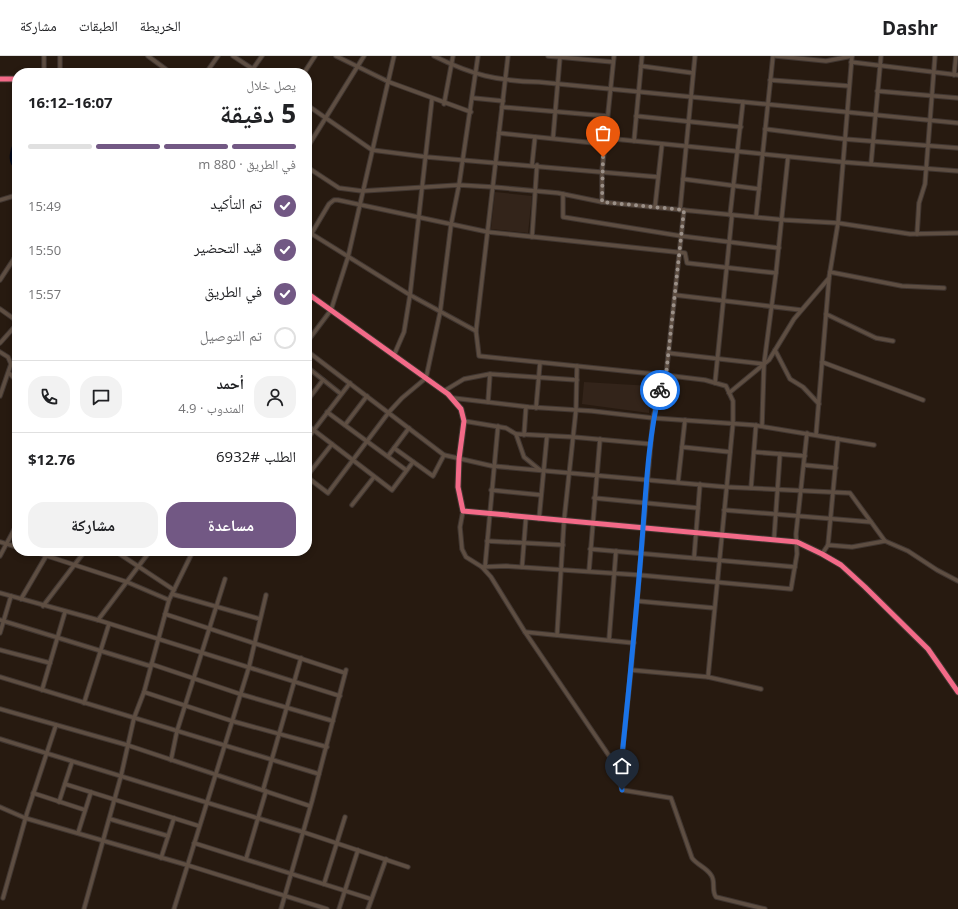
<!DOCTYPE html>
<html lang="ar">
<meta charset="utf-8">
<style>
body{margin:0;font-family:"Open Sans","Noto Naskh Arabic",sans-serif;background:#f2f2f2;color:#202124;direction:rtl;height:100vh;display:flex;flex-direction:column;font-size:15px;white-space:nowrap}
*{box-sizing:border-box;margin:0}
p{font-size:13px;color:#757577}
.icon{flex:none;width:22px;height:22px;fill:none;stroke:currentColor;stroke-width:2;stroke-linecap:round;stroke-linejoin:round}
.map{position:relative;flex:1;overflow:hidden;direction:ltr}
.panel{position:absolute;left:12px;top:12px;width:300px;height:488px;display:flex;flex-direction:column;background:#fff;border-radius:16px;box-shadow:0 2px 6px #0003;direction:rtl}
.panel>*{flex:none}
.pin{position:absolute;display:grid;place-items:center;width:34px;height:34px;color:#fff;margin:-41px -17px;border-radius:50% 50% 50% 0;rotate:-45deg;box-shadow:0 0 4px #0007}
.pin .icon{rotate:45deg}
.courier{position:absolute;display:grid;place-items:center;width:40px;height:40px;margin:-20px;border:3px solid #1a73e8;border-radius:50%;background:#fff;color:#222;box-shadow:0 1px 5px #0007}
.headline em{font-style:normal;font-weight:700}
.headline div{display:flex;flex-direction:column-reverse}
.headline{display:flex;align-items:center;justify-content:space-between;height:68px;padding:0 16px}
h1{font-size:26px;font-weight:700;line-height:30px}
.bar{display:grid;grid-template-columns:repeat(4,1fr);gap:6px 4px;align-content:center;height:48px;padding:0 16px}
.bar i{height:5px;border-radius:3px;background:#e0e0e0}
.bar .selected{background:#725884}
.bar p{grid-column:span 4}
.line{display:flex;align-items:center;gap:10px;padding:0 16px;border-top:1px solid #e0e0e0}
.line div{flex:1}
.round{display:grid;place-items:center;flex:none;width:42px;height:42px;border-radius:16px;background:#f2f2f2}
ol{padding:0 16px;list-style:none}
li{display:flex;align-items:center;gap:12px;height:44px}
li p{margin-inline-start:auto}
li .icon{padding:4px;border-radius:50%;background:#725884;color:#fff;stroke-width:4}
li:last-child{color:#757577}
li i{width:22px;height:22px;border:2px solid #e0e0e0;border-radius:50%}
.button{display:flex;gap:8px;margin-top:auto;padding:8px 16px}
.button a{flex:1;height:46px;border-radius:16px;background:#725884;color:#fff;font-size:16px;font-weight:700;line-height:46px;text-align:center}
.button a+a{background:#f2f2f2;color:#202124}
header{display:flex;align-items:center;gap:24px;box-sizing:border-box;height:56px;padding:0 20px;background:#fff;border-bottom:1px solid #e0e0e0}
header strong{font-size:19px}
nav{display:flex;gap:22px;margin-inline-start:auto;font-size:14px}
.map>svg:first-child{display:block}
.education{fill:#33241a}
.water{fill:#01071a}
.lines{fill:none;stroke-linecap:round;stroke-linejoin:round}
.minor-casing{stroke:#403631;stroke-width:5.5}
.highway-casing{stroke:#403631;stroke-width:7}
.minor{stroke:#5e4e42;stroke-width:3.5}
.highway{stroke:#f36a88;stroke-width:5}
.done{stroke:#9b9088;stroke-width:4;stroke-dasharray:0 7.2}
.route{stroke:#1a73e8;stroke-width:5}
</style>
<header>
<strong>Dashr</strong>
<nav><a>الخريطة</a><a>الطبقات</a><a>مشاركة</a></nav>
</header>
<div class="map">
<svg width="958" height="853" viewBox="0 0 958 853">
<rect width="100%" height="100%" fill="#271a10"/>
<g class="education">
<polygon points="495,136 532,140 528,177 491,173"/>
<polygon points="584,326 651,330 649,357 582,348"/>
</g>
<path class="water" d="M17,79V113L14,112C5,103 12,89 17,79Z"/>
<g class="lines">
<g class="minor-casing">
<g id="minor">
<polyline points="44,0 44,17"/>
<polyline points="148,0 171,17"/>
<polyline points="233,0 259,17"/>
<polyline points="336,0 389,26 471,56"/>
<path d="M434,0C472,19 497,25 539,26L958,67"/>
<polyline points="508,0 476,275 479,300 664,319 705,324 726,330 733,345 733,367 708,621"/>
<polyline points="548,0 613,6"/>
<polyline points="776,0 826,5 852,0"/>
<polyline points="851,6 958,19"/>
<polyline points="641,10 693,17"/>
<polyline points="60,17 60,0"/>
<polyline points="206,17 218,0"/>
<polyline points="250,17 262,0"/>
<polyline points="304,17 315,0"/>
<polyline points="954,19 956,0"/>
<polyline points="770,24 849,30"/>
<polyline points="877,35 958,42"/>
<polyline points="473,42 503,45"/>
<polyline points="444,48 453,0"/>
<polyline points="307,49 372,94 427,101 658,121"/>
<polyline points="502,51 607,60"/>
<polyline points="636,60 741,71"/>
<polyline points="765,73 844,83 958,92"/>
<polyline points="499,77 604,88"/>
<polyline points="553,82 560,1"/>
<polyline points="605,82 842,106 958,115"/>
<polyline points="634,85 642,0"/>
<polyline points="307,92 364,0"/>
<polyline points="871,108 881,0"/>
<polyline points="532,109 535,81"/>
<polyline points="307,111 339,132 362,135 459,129 493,131 558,137 602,146 785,164 838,167 910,178 958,177"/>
<polyline points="683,123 759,133"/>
<polyline points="563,138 563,161 681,180 779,192"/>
<polyline points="0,144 17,139"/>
<polyline points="602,146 602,115 614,0"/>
<polyline points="655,151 662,88"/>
<polyline points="680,154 695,0"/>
<polyline points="730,159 743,46"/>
<polyline points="756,161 773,0"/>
<polyline points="307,175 410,239 476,275"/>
<polyline points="917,178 919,147 925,128 935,0"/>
<polyline points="532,181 537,109"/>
<polyline points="307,185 329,148 334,144 338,144 488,176 685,197 687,207 776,217"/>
<polyline points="830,216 902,230 944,232"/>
<polyline points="0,224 17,198"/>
<polyline points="675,239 801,254"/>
<polyline points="0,253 17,265"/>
<polyline points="826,258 876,282 893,285"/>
<polyline points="307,286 331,254 348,201 394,0"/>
<polyline points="0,287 17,268"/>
<polyline points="775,294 790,323 803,331 819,348"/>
<polyline points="307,295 444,399 492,410 726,431 850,437 885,485 908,495 937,514 958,525"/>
<polyline points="0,296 8,301 11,308 0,340"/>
<polyline points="668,297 764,308"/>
<polyline points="394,299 404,276 410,239 432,43"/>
<polyline points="822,306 923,344"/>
<polyline points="307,311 341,338"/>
<polyline points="9,317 17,325"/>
<polyline points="666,319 684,154"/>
<polyline points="715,327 732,159"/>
<polyline points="444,335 464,323 490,318 577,324"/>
<polyline points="729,337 769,304 794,263 829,222 838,167 852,0"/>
<polyline points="453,342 529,351 592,355 653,362 753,369 874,389"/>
<polyline points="307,345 323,324"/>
<polyline points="488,346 490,318"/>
<polyline points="536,352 540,307"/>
<polyline points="327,356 406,414"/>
<polyline points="464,365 506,372 516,378 524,401 540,414"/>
<polyline points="307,369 392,434 413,406"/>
<polyline points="345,369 367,340"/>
<polyline points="762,370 764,308 776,217 788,101"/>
<polyline points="516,378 573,381 650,388"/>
<polyline points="524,379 526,351"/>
<polyline points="816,379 829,223"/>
<polyline points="307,383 350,327"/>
<polyline points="682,391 730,396"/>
<polyline points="394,392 433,420 444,399"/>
<polyline points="754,396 805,400"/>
<polyline points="388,400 409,372"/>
<polyline points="804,409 836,412"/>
<polyline points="307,420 332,388"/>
<polyline points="307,421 328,437 389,356 402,342 426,322 440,257 451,169 459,129 478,0"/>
<polyline points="678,426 685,364"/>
<polyline points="751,432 756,369"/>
<polyline points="491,434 541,439"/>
<polyline points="594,442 698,452"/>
<polyline points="352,449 374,421"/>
<polyline points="724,454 871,466"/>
<path d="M463,455L460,471L462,493L466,501L482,511L491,521L525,576L616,710L622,734L671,742L692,802C697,809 706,811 711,819C716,825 711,834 716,841L765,853"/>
<polyline points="539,463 547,380"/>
<polyline points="774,483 780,398"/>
<polyline points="487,485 563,489"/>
<polyline points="0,486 17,491"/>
<polyline points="828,489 838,383"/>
<polyline points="590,493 795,511"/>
<polyline points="32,495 127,526 169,544"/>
<polyline points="115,495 174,534"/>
<polyline points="822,498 828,489 852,491 885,485"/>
<polyline points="0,500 17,468"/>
<polyline points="694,502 700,428"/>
<polyline points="482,511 506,510 639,519 791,533 797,498 796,478 807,377"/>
<polyline points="485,511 498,370"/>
<polyline points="522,511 526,461"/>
<polyline points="589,515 600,383"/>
<polyline points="0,537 98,564 340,640"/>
<polyline points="172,538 260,563"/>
<polyline points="21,543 49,495"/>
<polyline points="637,545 714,552"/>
<polyline points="43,550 85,495"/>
<polyline points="165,558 345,617"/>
<polyline points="0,564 150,610"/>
<polyline points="98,564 150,495"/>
<polyline points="525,576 634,587"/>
<polyline points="0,577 11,540"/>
<polyline points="557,579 564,465 576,354 577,310"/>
<polyline points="609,584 616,495"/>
<polyline points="0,594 50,607"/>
<polyline points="151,608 240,638 333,665"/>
<polyline points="631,614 708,621 761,633"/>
<polyline points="0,621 319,718"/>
<polyline points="42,634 65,556"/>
<polyline points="144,636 232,665 327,691"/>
<polyline points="84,647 109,568"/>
<polyline points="0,653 127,689 310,750"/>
<polyline points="0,683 303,776 408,811"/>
<polyline points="171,704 177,675 225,523"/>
<polyline points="620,717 631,614 653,362 664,319"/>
<polyline points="65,728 199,770"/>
<polyline points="263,734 301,602"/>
<polyline points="33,737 85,754"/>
<polyline points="59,746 72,706"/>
<polyline points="0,751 25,762 187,809 327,853"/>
<polyline points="110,763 168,780"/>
<polyline points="78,777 91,736"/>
<polyline points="194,787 371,843"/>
<polyline points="161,802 174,762"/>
<polyline points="246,803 266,735"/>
<polyline points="324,828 345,761"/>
<polyline points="3,842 27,757 56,669"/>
<polyline points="84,853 121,720 134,662 144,636 169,544 193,495"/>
<polyline points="174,853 249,611 266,539"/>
<polyline points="281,853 312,745 346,614"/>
<polyline points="339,853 358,794"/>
<polyline points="368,853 386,803"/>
</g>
</g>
<g class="highway-casing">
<g id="highway">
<polyline points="0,23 17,23"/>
<polyline points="307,237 448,338 461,353 464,365 459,403 458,431 463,455 797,486 822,498 841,509 865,531 928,593 958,636"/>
</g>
</g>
<use href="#minor" class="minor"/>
<use href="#highway" class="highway"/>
</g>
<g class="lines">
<polyline class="done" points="603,101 602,146 684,154 666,319 664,319 660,334"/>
<path class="route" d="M622,734L620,720C628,642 636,563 642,485C646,434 648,383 660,334"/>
</g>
</svg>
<div class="pin" style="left:603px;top:101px;background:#ea580c"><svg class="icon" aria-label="bag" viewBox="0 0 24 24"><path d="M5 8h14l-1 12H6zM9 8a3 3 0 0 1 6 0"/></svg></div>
<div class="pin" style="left:622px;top:734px;background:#1f2937"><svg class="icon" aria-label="home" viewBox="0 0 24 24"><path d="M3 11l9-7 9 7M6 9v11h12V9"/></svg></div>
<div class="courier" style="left:660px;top:334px"><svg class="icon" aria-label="bike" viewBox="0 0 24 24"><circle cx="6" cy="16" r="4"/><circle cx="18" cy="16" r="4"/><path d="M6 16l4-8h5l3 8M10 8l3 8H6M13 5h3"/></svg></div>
<section class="panel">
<div class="headline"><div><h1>5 دقيقة</h1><p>يصل خلال</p></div><em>16:07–16:12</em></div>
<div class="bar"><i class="selected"></i><i class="selected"></i><i class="selected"></i><i></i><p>في الطريق · 880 m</p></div>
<ol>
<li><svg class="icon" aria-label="check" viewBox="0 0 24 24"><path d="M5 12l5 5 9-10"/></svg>تم التأكيد<p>15:49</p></li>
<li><svg class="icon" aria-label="check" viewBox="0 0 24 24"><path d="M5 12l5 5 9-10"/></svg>قيد التحضير<p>15:50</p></li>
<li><svg class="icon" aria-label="check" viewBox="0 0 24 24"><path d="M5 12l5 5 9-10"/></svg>في الطريق<p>15:57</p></li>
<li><i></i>تم التوصيل</li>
</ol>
<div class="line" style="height:72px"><a class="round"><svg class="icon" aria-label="person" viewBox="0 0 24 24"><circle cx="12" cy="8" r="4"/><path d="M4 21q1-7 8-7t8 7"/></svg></a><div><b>أحمد</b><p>المندوب · 4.9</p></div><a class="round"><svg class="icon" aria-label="chat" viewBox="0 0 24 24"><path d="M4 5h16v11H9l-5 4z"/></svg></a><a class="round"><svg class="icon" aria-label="phone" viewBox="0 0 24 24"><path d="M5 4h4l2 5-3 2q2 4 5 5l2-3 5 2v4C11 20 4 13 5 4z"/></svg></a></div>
<div class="line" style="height:52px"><div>الطلب #6932</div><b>$12.76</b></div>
<div class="button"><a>مساعدة</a><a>مشاركة</a></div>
</section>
</div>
